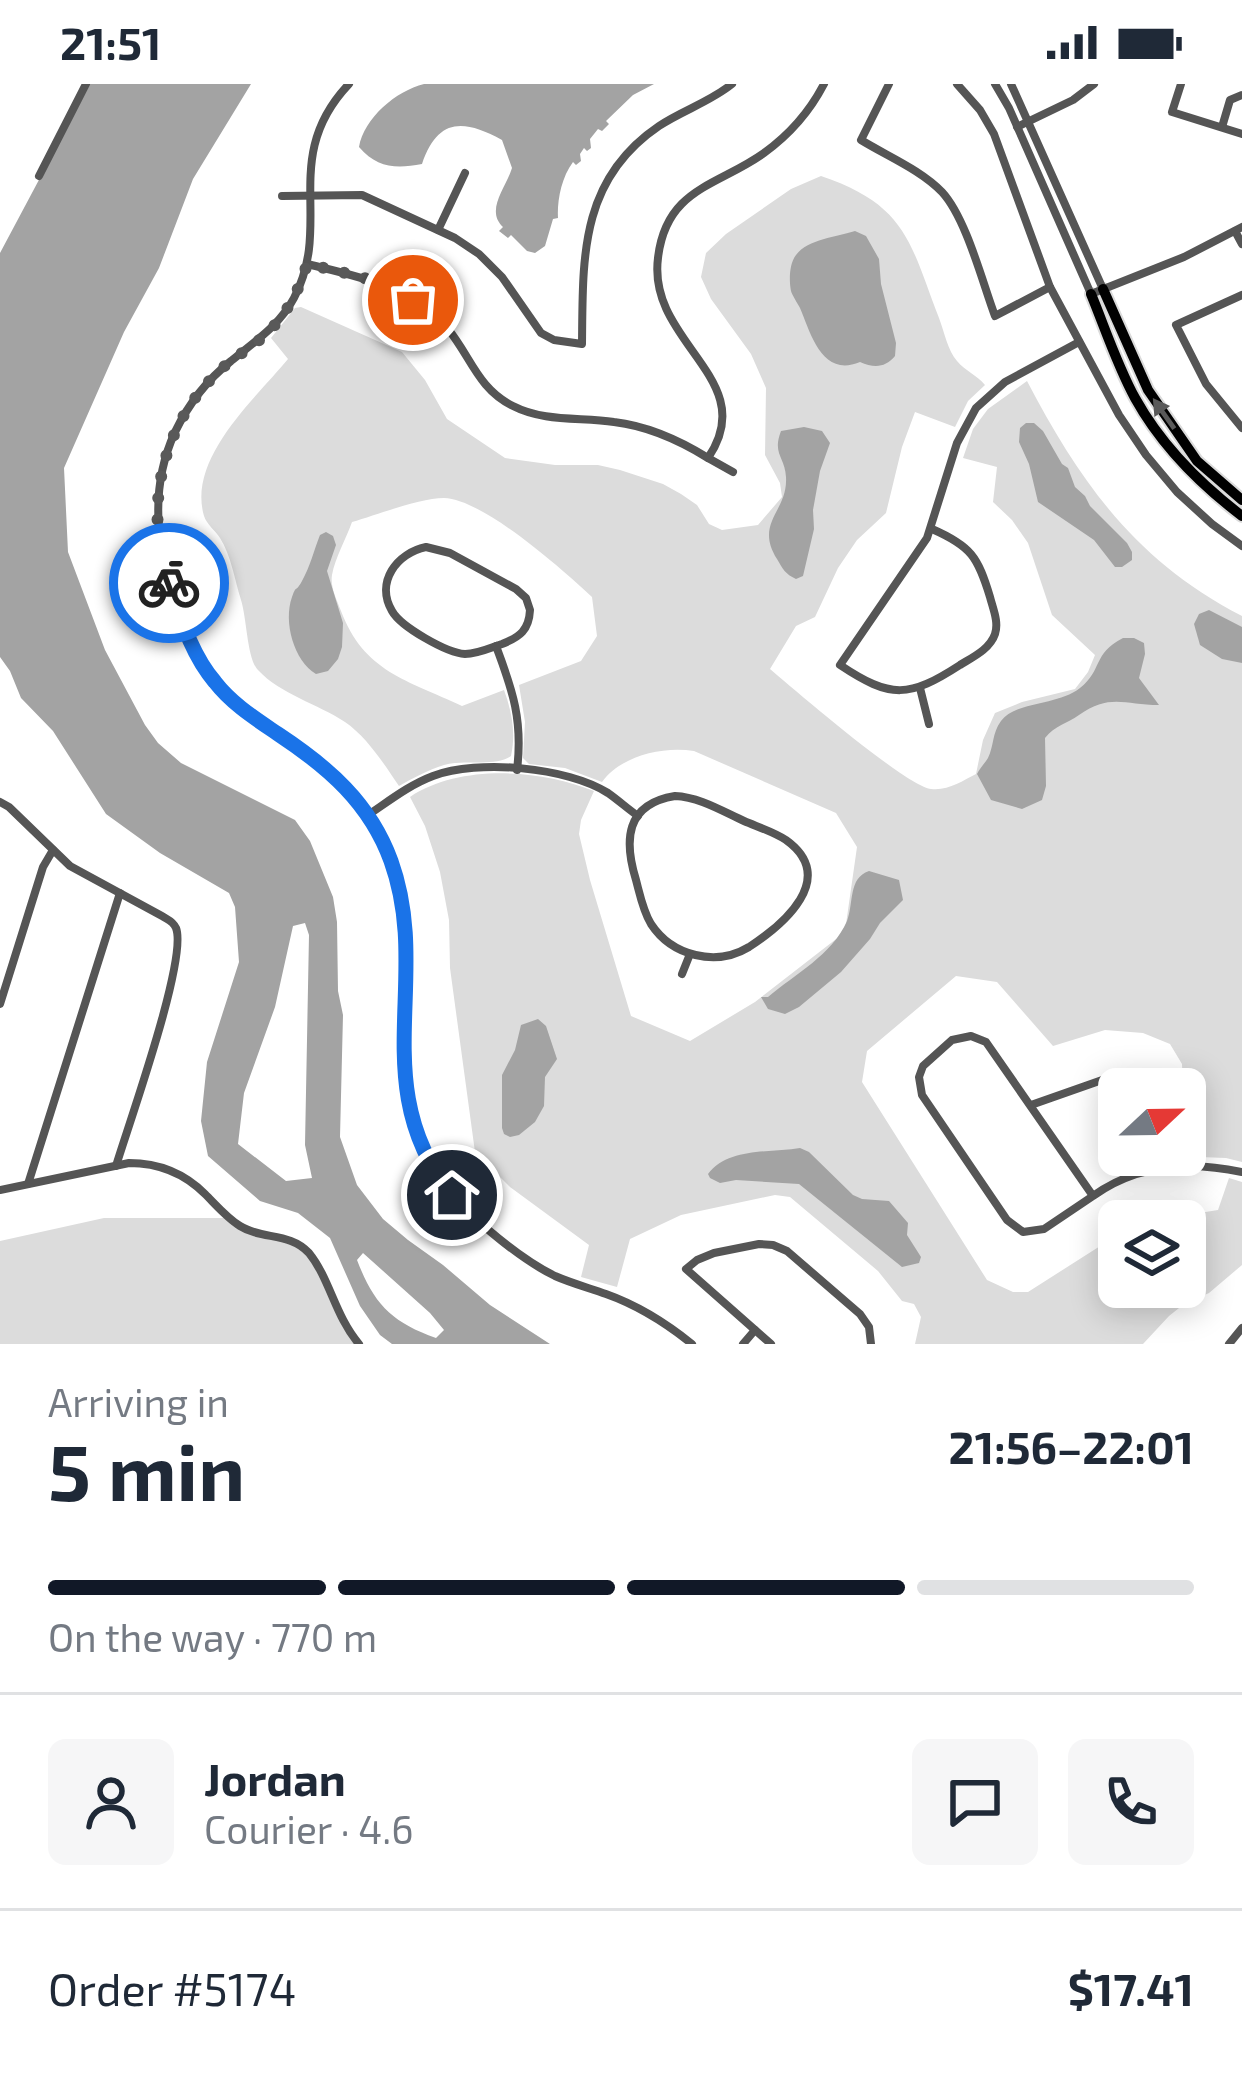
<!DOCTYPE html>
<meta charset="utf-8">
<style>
body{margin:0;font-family:"Exo 2",sans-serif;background:#f6f6f7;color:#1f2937;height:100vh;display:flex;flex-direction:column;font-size:45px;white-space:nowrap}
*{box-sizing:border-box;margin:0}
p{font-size:39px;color:#747a83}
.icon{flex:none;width:66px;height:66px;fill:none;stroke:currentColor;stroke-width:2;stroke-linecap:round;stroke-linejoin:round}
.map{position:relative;height:1260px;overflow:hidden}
.drawer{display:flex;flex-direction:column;background:#fff;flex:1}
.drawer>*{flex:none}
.needle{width:78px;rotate:68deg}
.buttons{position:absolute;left:1098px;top:984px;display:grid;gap:24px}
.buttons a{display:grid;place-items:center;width:108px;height:108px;border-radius:18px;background:#fff;box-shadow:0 6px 30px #0003;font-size:60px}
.pin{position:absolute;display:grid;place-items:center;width:102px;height:102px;color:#fff;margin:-51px;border:6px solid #fff;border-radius:50%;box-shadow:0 3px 12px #0007}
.courier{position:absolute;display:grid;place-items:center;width:120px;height:120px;margin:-60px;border:9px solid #1a73e8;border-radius:50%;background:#fff;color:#222;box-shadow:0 3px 15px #0007}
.head em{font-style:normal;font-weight:700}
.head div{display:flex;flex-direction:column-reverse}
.head{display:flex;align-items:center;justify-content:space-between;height:204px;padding:0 48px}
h1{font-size:78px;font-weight:700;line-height:90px}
.bar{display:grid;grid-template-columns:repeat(4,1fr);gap:18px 12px;align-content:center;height:144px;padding:0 48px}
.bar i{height:15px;border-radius:9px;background:#e0e1e3}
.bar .active{background:#111827}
.bar p{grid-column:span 4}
.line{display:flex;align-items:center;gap:30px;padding:0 48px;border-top:3px solid #e0e1e3}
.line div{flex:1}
.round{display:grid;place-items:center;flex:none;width:126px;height:126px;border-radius:18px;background:#f6f6f7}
.status{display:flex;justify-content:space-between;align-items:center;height:84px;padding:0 60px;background:#fff;direction:ltr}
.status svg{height:33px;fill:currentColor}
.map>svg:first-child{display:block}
.green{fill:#dcdcdc}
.water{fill:#a3a3a3;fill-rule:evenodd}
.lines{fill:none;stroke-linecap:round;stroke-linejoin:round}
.major-casing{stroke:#dbdbdb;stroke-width:14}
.minor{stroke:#555;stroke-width:8}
.major{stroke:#000;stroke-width:10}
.oneway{fill:#595959}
.done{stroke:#595959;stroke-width:12;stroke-dasharray:0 21.6}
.route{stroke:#1a73e8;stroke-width:15}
</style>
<div class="status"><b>21:51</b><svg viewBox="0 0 49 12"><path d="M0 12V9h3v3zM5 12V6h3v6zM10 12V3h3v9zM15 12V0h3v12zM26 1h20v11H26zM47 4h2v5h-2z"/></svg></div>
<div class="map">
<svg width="1242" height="1260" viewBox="0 0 1242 1260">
<rect width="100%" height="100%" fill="#fff"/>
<g class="green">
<path d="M821,92C907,121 910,159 939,234C944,247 948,267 957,277C965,287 977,291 985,301L968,317L955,343L915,328L902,363L886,429L857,456L838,484L815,533L796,542L770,585C796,607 906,702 931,705C948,707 962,697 976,690L983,656L995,629L1022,618L1075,605L1088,588L1095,571L1052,531L1028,459L1012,436L993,418L997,383L963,374L973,345L988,325L1027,297C1081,400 1136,477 1242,532V1078L1226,1074L1200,1073L1185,1044L1182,980L1170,960L1143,949L1105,946L1053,962L997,898L956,892L867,967L862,998L987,1196L1013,1208H1028L1119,1150V1203H1185V1137H1149L1218,1126L1229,1094L1242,1098V1181L1209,1209L1184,1220L1169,1232L1143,1260H915L921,1233L914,1220L902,1217L878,1187L790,1113L775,1111L681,1131L630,1155L617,1203L581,1193L589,1161L510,1103L475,1068L450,884L449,836L440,788L425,742L410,713C460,680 539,685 594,707L581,736L579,750L590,796L631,932L690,957L755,918L840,852L846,840L857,763L836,729L694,667C662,662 621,672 602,698L565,684L529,680L523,674L525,638L519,601L581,577L597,552L592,513C562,485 483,415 444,414C419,414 377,431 352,438C346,455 335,474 332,491C330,503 337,516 341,527C364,588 407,596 462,622L504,606C512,628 516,649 511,672C496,683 465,675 444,681C428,686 413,694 399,702C384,680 367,653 345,638C318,620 280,610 258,586C247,575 247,535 241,516C235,497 231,471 220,454C215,446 207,441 204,432C187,374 256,314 288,275L271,254L295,224L301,223L402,268L425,296L447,335L505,374L555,381H598L620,386L663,400L681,410L697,421L709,440L722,446L758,441L782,413L780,399L765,371L766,304L751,270L711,215L701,193L706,169L726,150L791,105Z"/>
<polygon points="104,1134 230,1134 246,1146 303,1164 317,1183 343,1240 362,1260 0,1260 0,1157"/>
</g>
<g class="water">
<path d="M90,0H251L193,95L159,184L124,248L64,384L68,468L105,566L145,641L158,659L181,679L295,736L310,757L333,813L337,838L338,907L343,931L340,1053L357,1101L383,1135L408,1156L443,1181L490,1221L550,1260H392L380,1251L360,1222L330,1154L298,1129L260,1117L208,1072L201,1037L207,978L239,878L235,823L229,809L160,769L106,730L53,647L21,614L10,587L0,573V169ZM305,839L309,851L305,1061L312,1094L286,1097L238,1060L244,1009L275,923L293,842ZM363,1169L430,1229L444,1246L436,1254C391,1238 374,1220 357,1176Z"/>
<path d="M424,0H654L633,11L606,37L609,40L602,47L598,45L590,55L591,64L587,67L584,64L580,70L581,77L576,81L573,78C561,94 557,118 558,134L553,135L545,162L535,169L527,167L511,151L508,154L499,147L503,143C485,126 506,104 512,84L502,56C463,35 438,34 422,80C396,85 377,84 359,63C364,34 396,7 424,0Z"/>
<path d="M855,147L866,152L879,175L881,200L896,259L895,272C885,284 874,284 860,278C822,294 811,250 800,224C798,220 792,211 791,207C789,197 789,180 796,171C808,155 837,153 855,147Z"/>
<polygon points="1026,339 1034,339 1043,347 1062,380 1068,384 1075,403 1085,412 1090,422 1127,459 1132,468 1132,476 1122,483 1115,483 1094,456 1038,418 1029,380 1019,358 1020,344"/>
<path d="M804,343L822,347L830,359L820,387L813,426L814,445L803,492L796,495C785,490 783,485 777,475C754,438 788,428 786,393C785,373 772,370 781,347Z"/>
<path d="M326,448L333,452L336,461L327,487L343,539L342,563L338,575L328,587L316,590C294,577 283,538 292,513C297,499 295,510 302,497C310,483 314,466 320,451Z"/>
<polygon points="1209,526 1242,543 1242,579 1222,575 1200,561 1194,540 1199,530"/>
<path d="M1123,554H1134L1144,559L1145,570L1139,594L1159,621C1125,621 1110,609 1079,631C1067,640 1055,641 1045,654L1046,702L1042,716L1022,725L991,716L977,690C980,684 985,679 988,674C994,662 992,649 1001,637C1016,617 1057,622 1080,604C1103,586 1092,570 1123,554Z"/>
<path d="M869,787L899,796L903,816L880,839L870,855L841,888L799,923L785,930L768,925L761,913H768C795,890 832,871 847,837C854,819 848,794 869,787Z"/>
<polygon points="538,935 546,942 557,975 545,993 544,1022 535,1038 519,1051 510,1053 504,1050 502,1044 502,991 515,966 521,941"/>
<path d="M800,1064L809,1068L853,1111L862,1115L889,1117L908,1139L907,1151L921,1173L919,1179L902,1183L799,1100L736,1096L720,1099L710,1094L708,1090C728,1063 771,1069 800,1064Z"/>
</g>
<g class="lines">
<g class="major-casing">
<g id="major">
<polyline points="1103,205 1148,306 1197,377 1242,416"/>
<path d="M1091,210C1105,244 1117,281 1135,314C1161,361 1200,400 1242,432"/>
</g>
</g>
<g class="minor">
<path d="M349,0C279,74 334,138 294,214C279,242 255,257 231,277C207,296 188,321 175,348C148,407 157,465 178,524C189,556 201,586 226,611C249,634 280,650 307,669C339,692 366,722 383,757C442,880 353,1021 467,1127C492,1150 524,1177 555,1192C571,1199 589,1204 606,1210C637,1221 666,1239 692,1260"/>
<path d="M889,0L861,56C887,72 921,86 942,108C966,134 982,197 995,232L1050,203"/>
<polyline points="957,0 980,26 994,50 1050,203 1119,331 1146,371 1177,408 1212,440 1242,462"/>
<polyline points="995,0 1009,24 1091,210 1184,173 1242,143"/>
<polyline points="1011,0 1103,205"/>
<polyline points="1181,0 1172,28 1242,50"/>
<polyline points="1017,43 1073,16 1094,0"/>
<polyline points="1222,43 1230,16 1242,11"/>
<polyline points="39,92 86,0"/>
<path d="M282,112L362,111L455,154L479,170L502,193L541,249L554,256L582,260C583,175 579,96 659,42C683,26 710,18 732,0"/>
<polyline points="438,146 465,89"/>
<polyline points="1235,147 1242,160"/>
<path d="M307,180C356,192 415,203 448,245C471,273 478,305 513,322C544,338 580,333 614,338C648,342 679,356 708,374C762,295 647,259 658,174C666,104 718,102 764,69C789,51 810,27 824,0"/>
<polyline points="1242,211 1176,241 1206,300 1242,344"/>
<polyline points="708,374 733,388"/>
<path d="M932,445C971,462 978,473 990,513C993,525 999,538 995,550C990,565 973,573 960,581C909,614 891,615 840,581L927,454L957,359L976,324L1005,298L1079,258"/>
<path d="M426,463L450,469L516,505L526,514L530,526C529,546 520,553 502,560C490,564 478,570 465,570C447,569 401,543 392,527C375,498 397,469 426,463Z"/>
<path d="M496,562C513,607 523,637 517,686"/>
<polyline points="920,604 929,640"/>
<path d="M675,712C699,713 722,727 744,737C758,743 774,748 786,756C839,794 783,841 749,863C716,883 672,872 651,840C643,827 640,811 636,796C624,757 625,720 675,712Z"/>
<path d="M0,718L9,723L70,782L162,832C168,836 173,837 176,844C188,875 128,1042 116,1082"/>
<path d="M368,731C389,717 409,701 433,692C478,675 567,683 608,709C618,716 628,725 638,732"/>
<polyline points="682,890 690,870"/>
<polyline points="0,920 43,783 53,766"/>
<polyline points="1031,1021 1105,995 1131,994 1130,1000"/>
<polyline points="28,1100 120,809"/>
<path d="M0,1106L129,1079C158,1079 184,1089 205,1110C216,1121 227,1134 240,1142C262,1156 290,1148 309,1169C330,1195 335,1232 359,1260"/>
<path d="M1093,1112L986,958L971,952L952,956L923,982L919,993L922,1011L1007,1136L1023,1148L1044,1145L1093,1112C1137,1080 1190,1077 1242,1088"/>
<polyline points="743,1260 755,1246"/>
<polyline points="771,1260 686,1185 697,1176 714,1169 759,1160 773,1161 787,1167 860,1230 869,1243 871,1260"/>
<polyline points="1229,1260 1242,1244"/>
</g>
<use href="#major" class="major"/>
</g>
<defs><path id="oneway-solid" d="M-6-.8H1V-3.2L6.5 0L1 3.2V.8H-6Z" transform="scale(3)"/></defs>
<use class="oneway" href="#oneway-solid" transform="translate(1164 330) rotate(-125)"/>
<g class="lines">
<path class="done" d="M169,499C144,428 160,346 214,292C227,278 243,269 258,257C283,237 298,210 307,180L362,193L413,216"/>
<path class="route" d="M169,499C181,534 191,570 215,598C232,620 256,635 278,650C328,683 370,719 391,777C433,893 364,1002 452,1111"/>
</g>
</svg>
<div class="buttons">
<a><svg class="needle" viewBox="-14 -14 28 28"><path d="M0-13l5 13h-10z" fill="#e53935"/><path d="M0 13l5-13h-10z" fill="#747a83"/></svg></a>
<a><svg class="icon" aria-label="layers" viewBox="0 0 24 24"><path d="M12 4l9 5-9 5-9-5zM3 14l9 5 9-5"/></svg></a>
</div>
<div class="pin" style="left:413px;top:216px;background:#ea580c"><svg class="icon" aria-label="bag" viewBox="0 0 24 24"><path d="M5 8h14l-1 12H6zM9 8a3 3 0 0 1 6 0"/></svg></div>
<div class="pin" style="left:452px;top:1111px;background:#1f2937"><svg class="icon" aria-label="home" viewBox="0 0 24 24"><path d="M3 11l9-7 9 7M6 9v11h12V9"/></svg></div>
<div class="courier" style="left:169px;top:499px"><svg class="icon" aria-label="bike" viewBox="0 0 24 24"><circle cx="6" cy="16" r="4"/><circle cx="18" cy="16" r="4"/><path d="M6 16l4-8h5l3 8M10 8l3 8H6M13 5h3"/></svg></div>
</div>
<section class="drawer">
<div class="head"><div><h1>5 min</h1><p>Arriving in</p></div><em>21:56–22:01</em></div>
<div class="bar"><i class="active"></i><i class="active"></i><i class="active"></i><i></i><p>On the way · 770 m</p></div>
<div class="line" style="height:216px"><a class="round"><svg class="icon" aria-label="person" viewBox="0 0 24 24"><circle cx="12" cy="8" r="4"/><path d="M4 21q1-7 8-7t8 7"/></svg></a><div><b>Jordan</b><p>Courier · 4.6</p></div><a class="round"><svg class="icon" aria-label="chat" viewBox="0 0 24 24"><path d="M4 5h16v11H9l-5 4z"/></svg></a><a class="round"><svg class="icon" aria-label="phone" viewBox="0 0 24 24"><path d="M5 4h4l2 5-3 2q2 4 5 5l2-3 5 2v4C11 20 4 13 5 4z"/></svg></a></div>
<div class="line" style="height:156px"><div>Order #5174</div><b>$17.41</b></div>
</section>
